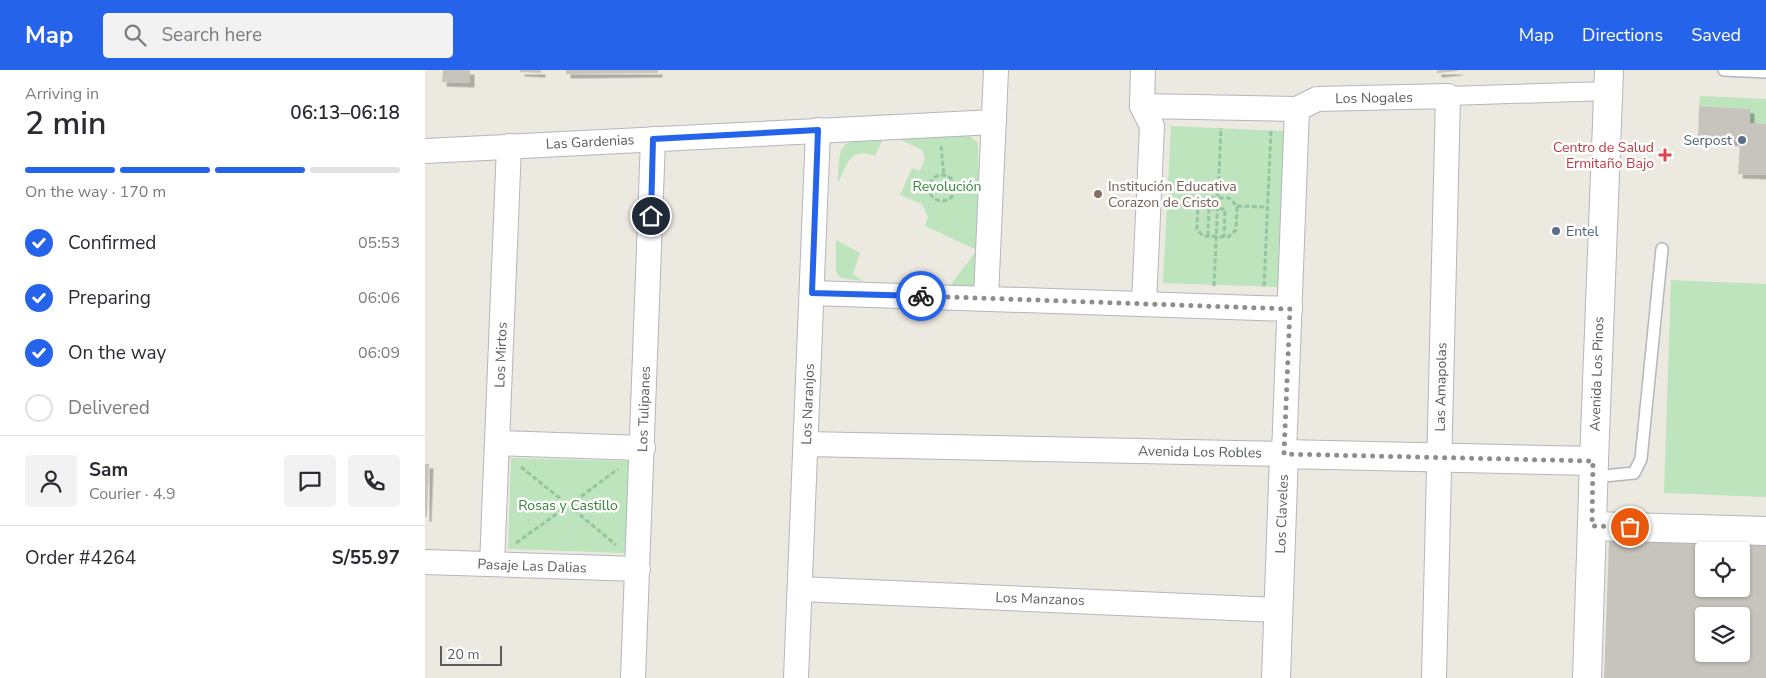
<!DOCTYPE html>
<meta charset="utf-8">
<style>
body{margin:0;font-family:"Nunito Sans",sans-serif;background:#f2f2f3;color:#2b2b33;height:100vh;display:flex;flex-direction:column;font-size:19px;white-space:nowrap}
*{box-sizing:border-box;margin:0}
p{font-size:16px;color:#7c7c81}
.icon{flex:none;width:28px;height:28px;fill:none;stroke:currentColor;stroke-width:2;stroke-linecap:round;stroke-linejoin:round}
.map{position:relative;flex:1;overflow:hidden}
.side{display:flex;flex-direction:column;background:#fff;width:425px}
.side>*{flex:none}
.fabs{position:absolute;left:1270px;top:472px;display:grid;gap:10px}
.fabs a{display:grid;place-items:center;width:55px;height:55px;border-radius:5px;background:#fff;box-shadow:0 1px 4px #0004;font-size:25px}
.scale{position:absolute;left:15px;bottom:12px;width:62px;box-sizing:border-box;padding-left:5px;border:2px solid #595d61;border-top:0;font-size:14px;line-height:18px;white-space:nowrap;color:#595d61;-webkit-text-stroke:4px #fff;paint-order:stroke}
.pin{position:absolute;display:grid;place-items:center;width:42px;height:42px;color:#fff;margin:-21px;border:2px solid #fff;border-radius:50%;box-shadow:0 1px 5px #0007}
.courier{position:absolute;display:grid;place-items:center;width:50px;height:50px;margin:-25px;border:4px solid #2563eb;border-radius:50%;background:#fff;color:#222;box-shadow:0 1px 6px #0007}
.overview em{font-style:normal;font-weight:600}
.overview div{display:flex;flex-direction:column-reverse}
.overview{display:flex;align-items:center;justify-content:space-between;height:85px;padding:0 25px}
h1{font-size:32px;font-weight:600;line-height:38px}
.bar{display:grid;grid-template-columns:repeat(4,1fr);gap:8px 5px;align-content:center;height:60px;padding:0 25px}
.bar i{height:6px;border-radius:4px;background:#e1e1e2}
.bar .on{background:#2563eb}
.bar p{grid-column:span 4}
.line{display:flex;align-items:center;gap:12px;padding:0 25px;border-top:1px solid #e1e1e2}
.line div{flex:1}
.round{display:grid;place-items:center;flex:none;width:52px;height:52px;border-radius:5px;background:#f2f2f3}
ol{padding:0 25px;list-style:none}
li{display:flex;align-items:center;gap:15px;height:55px}
li p{margin-inline-start:auto}
li .icon{padding:5px;border-radius:50%;background:#2563eb;color:#fff;stroke-width:4}
li:last-child{color:#7c7c81}
li i{width:28px;height:28px;border:2px solid #e1e1e2;border-radius:50%}
header{display:flex;align-items:center;gap:30px;box-sizing:border-box;height:70px;padding:0 25px;background:#2563eb;color:#fff}
header strong{font-size:24px}
nav{display:flex;gap:28px;margin-inline-start:auto;font-size:18px}
.search{width:350px;height:45px;background:#f2f2f3;display:flex;align-items:center;gap:12px;box-sizing:border-box;padding:0 18px;border-radius:5px;color:#7c7c81;font-size:19px}
main{display:flex;flex:1;min-height:0}
.map>svg:first-child{display:block}
.green{fill:#bde4bc}
.building{fill:#c7c4bd;fill-rule:evenodd;filter:url(#shadow)}
.lines{fill:none;stroke-linecap:round;stroke-linejoin:round}
.service-casing{stroke:#b3b6bb;stroke-width:14}
.pedestrian-casing{stroke:#b3b6bb;stroke-width:20}
.minor-casing{stroke:#b3b6bb;stroke-width:26}
.tertiary-casing{stroke:#b3b6bb;stroke-width:30}
.path{stroke:#95c4a2;stroke-width:3;stroke-dasharray:5 2.5;stroke-linecap:butt}
.service{stroke:#fff;stroke-width:11}
.pedestrian{stroke:#fff;stroke-width:18}
.minor{stroke:#fff;stroke-width:24}
.tertiary{stroke:#fff;stroke-width:28}
.done{stroke:#8c8e8d;stroke-width:5;stroke-dasharray:0 9}
.route{stroke:#2563eb;stroke-width:6}
.service-dot{fill:#5c6f8a;stroke:#fff;stroke-width:2}
.health-dot{fill:#e0444e;stroke:#fff;stroke-width:2}
.education-dot{fill:#8d6e63;stroke:#fff;stroke-width:2}
.labels{text-anchor:middle;dominant-baseline:central;stroke-width:5;stroke-linejoin:round;paint-order:stroke}
.street-label{font-size:14px;fill:#595d61;stroke:#fff}
.service-label{font-size:14px;fill:#4e5e75;stroke:#fff;text-anchor:end}
.health-label{font-size:14px;fill:#be3a42;stroke:#fff;text-anchor:end}
.park-label{font-size:14px;fill:#358437;stroke:#fff}
.education-label{font-size:14px;fill:#785e54;stroke:#fff;text-anchor:start}
</style>
<header>
<strong>Map</strong>
<div class="search"><svg class="icon" aria-label="search" viewBox="0 0 24 24"><circle cx="10" cy="10" r="6"/><path d="M15 15l6 6"/></svg>Search here</div>
<nav><a>Map</a><a>Directions</a><a>Saved</a></nav>
</header>
<main>
<section class="side">
<div class="overview"><div><h1>2 min</h1><p>Arriving in</p></div><em>06:13–06:18</em></div>
<div class="bar"><i class="on"></i><i class="on"></i><i class="on"></i><i></i><p>On the way · 170 m</p></div>
<ol>
<li><svg class="icon" aria-label="check" viewBox="0 0 24 24"><path d="M5 12l5 5 9-10"/></svg>Confirmed<p>05:53</p></li>
<li><svg class="icon" aria-label="check" viewBox="0 0 24 24"><path d="M5 12l5 5 9-10"/></svg>Preparing<p>06:06</p></li>
<li><svg class="icon" aria-label="check" viewBox="0 0 24 24"><path d="M5 12l5 5 9-10"/></svg>On the way<p>06:09</p></li>
<li><i></i>Delivered</li>
</ol>
<div class="line" style="height:90px"><a class="round"><svg class="icon" aria-label="person" viewBox="0 0 24 24"><circle cx="12" cy="8" r="4"/><path d="M4 21q1-7 8-7t8 7"/></svg></a><div><b>Sam</b><p>Courier · 4.9</p></div><a class="round"><svg class="icon" aria-label="chat" viewBox="0 0 24 24"><path d="M4 5h16v11H9l-5 4z"/></svg></a><a class="round"><svg class="icon" aria-label="phone" viewBox="0 0 24 24"><path d="M5 4h4l2 5-3 2q2 4 5 5l2-3 5 2v4C11 20 4 13 5 4z"/></svg></a></div>
<div class="line" style="height:65px"><div>Order #4264</div><b>S/55.97</b></div>
</section>
<div class="map">
<svg width="1341" height="608" viewBox="0 0 1341 608">
<defs>
<filter id="shadow"><feDropShadow dx="4.5" dy="4.5" stdDeviation="0" flood-color="#0004"/></filter>
</defs>
<rect width="100%" height="100%" fill="#ece9e0"/>
<g class="green">
<polygon points="1275,26 1341,29 1341,54 1325,53 1325,39 1274,36"/>
<polygon points="746,56 860,61 855,217 738,213"/>
<path d="M541,63L553,73C553,91 555,206 550,213C545,220 532,217 524,217L552,180L500,156L503,147L497,134L475,125L487,98L495,101L500,88L497,80L472,68Z"/>
<path d="M458,69L450,86C425,76 422,95 413,113C415,67 414,73 458,69Z"/>
<polygon points="411,170 435,183 428,204 438,211 416,208 411,202"/>
<polygon points="1246,210 1341,214 1341,427 1239,423"/>
<polygon points="86,388 204,391 200,483 83,479"/>
</g>
<g class="building">
<polygon points="18,0 45,0 45,13 17,12"/>
<polygon points="95,0 116,0 116,3 95,2"/>
<polygon points="141,0 233,0 233,3 141,4"/>
<polygon points="1012,0 1033,0 1033,1 1012,3"/>
<polygon points="1274,36 1325,39 1325,53 1341,54 1341,105 1313,104 1315,72 1273,69"/>
<polygon points="0,394 4,394 2,447 0,447"/>
<path d="M1191,465L1341,470V608H1179L1184,471ZM1279,481H1316V519H1279ZM1279,546H1316V584H1279Z"/>
</g>
<g class="lines">
<g class="service-casing">
<g id="service">
<polyline points="1299,0 1341,2"/>
<polyline points="1169,407 1209,403 1216,389 1237,179"/>
</g>
</g>
<g class="pedestrian-casing">
<polyline id="pedestrian" points="1023,26 1183,21"/>
</g>
<g class="minor-casing">
<g id="minor">
<polyline points="718,0 717,36 727,56 719,234"/>
<polyline points="717,36 872,39 892,29 1023,26 1009,608"/>
<polyline points="0,81 569,52"/>
<polyline points="387,223 865,239"/>
<polyline points="561,228 571,0"/>
<polyline points="72,373 218,378"/>
<polyline points="381,374 859,384 872,39"/>
<polyline points="0,492 213,499"/>
<polyline points="67,494 84,76"/>
<polyline points="375,519 854,540"/>
<polyline points="208,608 228,69"/>
<polyline points="371,608 393,60"/>
</g>
</g>
<g class="tertiary-casing">
<g id="tertiary">
<polyline points="1167,456 1341,461"/>
<polyline points="851,608 859,384 1169,391"/>
<polyline points="1162,608 1169,391 1184,0"/>
</g>
</g>
<g class="path">
<polyline points="516,76 519,106"/>
<circle cx="517" cy="118" r="13"/>
<polyline points="490,119 504,119"/>
<polyline points="530,119 544,119"/>
<polyline points="744,134 773,135 780,128 804,128 812,136 811,160 803,167 778,166 772,159 773,135"/>
<polyline points="812,136 843,137"/>
<polyline points="783,166 784,139 800,139 799,167"/>
<polyline points="789,216 796,58"/>
<polyline points="839,216 846,60"/>
<polyline points="96,397 137,430"/>
<polyline points="150,431 193,399"/>
<polyline points="149,440 191,475"/>
<polyline points="91,473 137,440"/>
</g>
<use href="#service" class="service"/>
<use href="#pedestrian" class="pedestrian"/>
<use href="#minor" class="minor"/>
<use href="#tertiary" class="tertiary"/>
</g>
<g class="lines">
<polyline class="done" points="496,226 865,239 859,384 1168,391 1167,456 1205,457"/>
<polyline class="route" points="226,146 228,69 393,60 387,223 496,226"/>
</g>
<g class="service-dot">
<circle cx="1317" cy="70" r="5"/>
<circle cx="1131" cy="161" r="5"/>
</g>
<path class="health-dot" d="M1237.5 77.5h5v5h5v5h-5v5h-5v-5h-5v-5h5z"/>
<circle class="education-dot" cx="673" cy="124" r="5"/>
<g class="labels">
<g class="street-label">
<text transform="translate(949 28) rotate(-1)">Los Nogales</text>
<text transform="translate(165 72) rotate(-3)">Las Gardenias</text>
<text transform="translate(76 285) rotate(-88)">Los Mirtos</text>
<text transform="translate(1172 304) rotate(-88)">Avenida Los Pinos</text>
<text transform="translate(1016 317) rotate(-89)">Las Amapolas</text>
<text transform="translate(383 334) rotate(-88)">Los Naranjos</text>
<text transform="translate(219 339) rotate(-88)">Los Tulipanes</text>
<text transform="translate(775 382) rotate(1)">Avenida Los Robles</text>
<text transform="translate(857 444) rotate(-88)">Los Claveles</text>
<text transform="translate(107 496) rotate(2)">Pasaje Las Dalias</text>
<text transform="translate(615 529) rotate(2)">Los Manzanos</text>
</g>
<g class="service-label">
<text x="1307" y="70">Serpost</text>
<text x="1141" y="161" text-anchor="start">Entel</text>
</g>
<g class="health-label">
<text x="1229" y="77">Centro de Salud<tspan x="1229" dy="16">Ermitaño Bajo</tspan></text>
</g>
<g class="park-label">
<text x="522" y="116">Revolución</text>
<text x="143" y="435">Rosas y Castillo</text>
</g>
<g class="education-label">
<text x="683" y="116">Institución Educativa<tspan x="683" dy="16">Corazon de Cristo</tspan></text>
</g>
</g>
</svg>
<div class="fabs">
<a><svg class="icon" aria-label="locate" viewBox="0 0 24 24"><circle cx="12" cy="12" r="6"/><path d="M12 2v4M12 18v4M2 12h4M18 12h4"/></svg></a>
<a><svg class="icon" aria-label="layers" viewBox="0 0 24 24"><path d="M12 4l9 5-9 5-9-5zM3 14l9 5 9-5"/></svg></a>
</div>
<div class="scale">20 m</div>
<div class="pin" style="left:1205px;top:457px;background:#ea580c"><svg class="icon" aria-label="bag" viewBox="0 0 24 24"><path d="M5 8h14l-1 12H6zM9 8a3 3 0 0 1 6 0"/></svg></div>
<div class="pin" style="left:226px;top:146px;background:#1f2937"><svg class="icon" aria-label="home" viewBox="0 0 24 24"><path d="M3 11l9-7 9 7M6 9v11h12V9"/></svg></div>
<div class="courier" style="left:496px;top:226px"><svg class="icon" aria-label="bike" viewBox="0 0 24 24"><circle cx="6" cy="16" r="4"/><circle cx="18" cy="16" r="4"/><path d="M6 16l4-8h5l3 8M10 8l3 8H6M13 5h3"/></svg></div>
</div>
</main>
